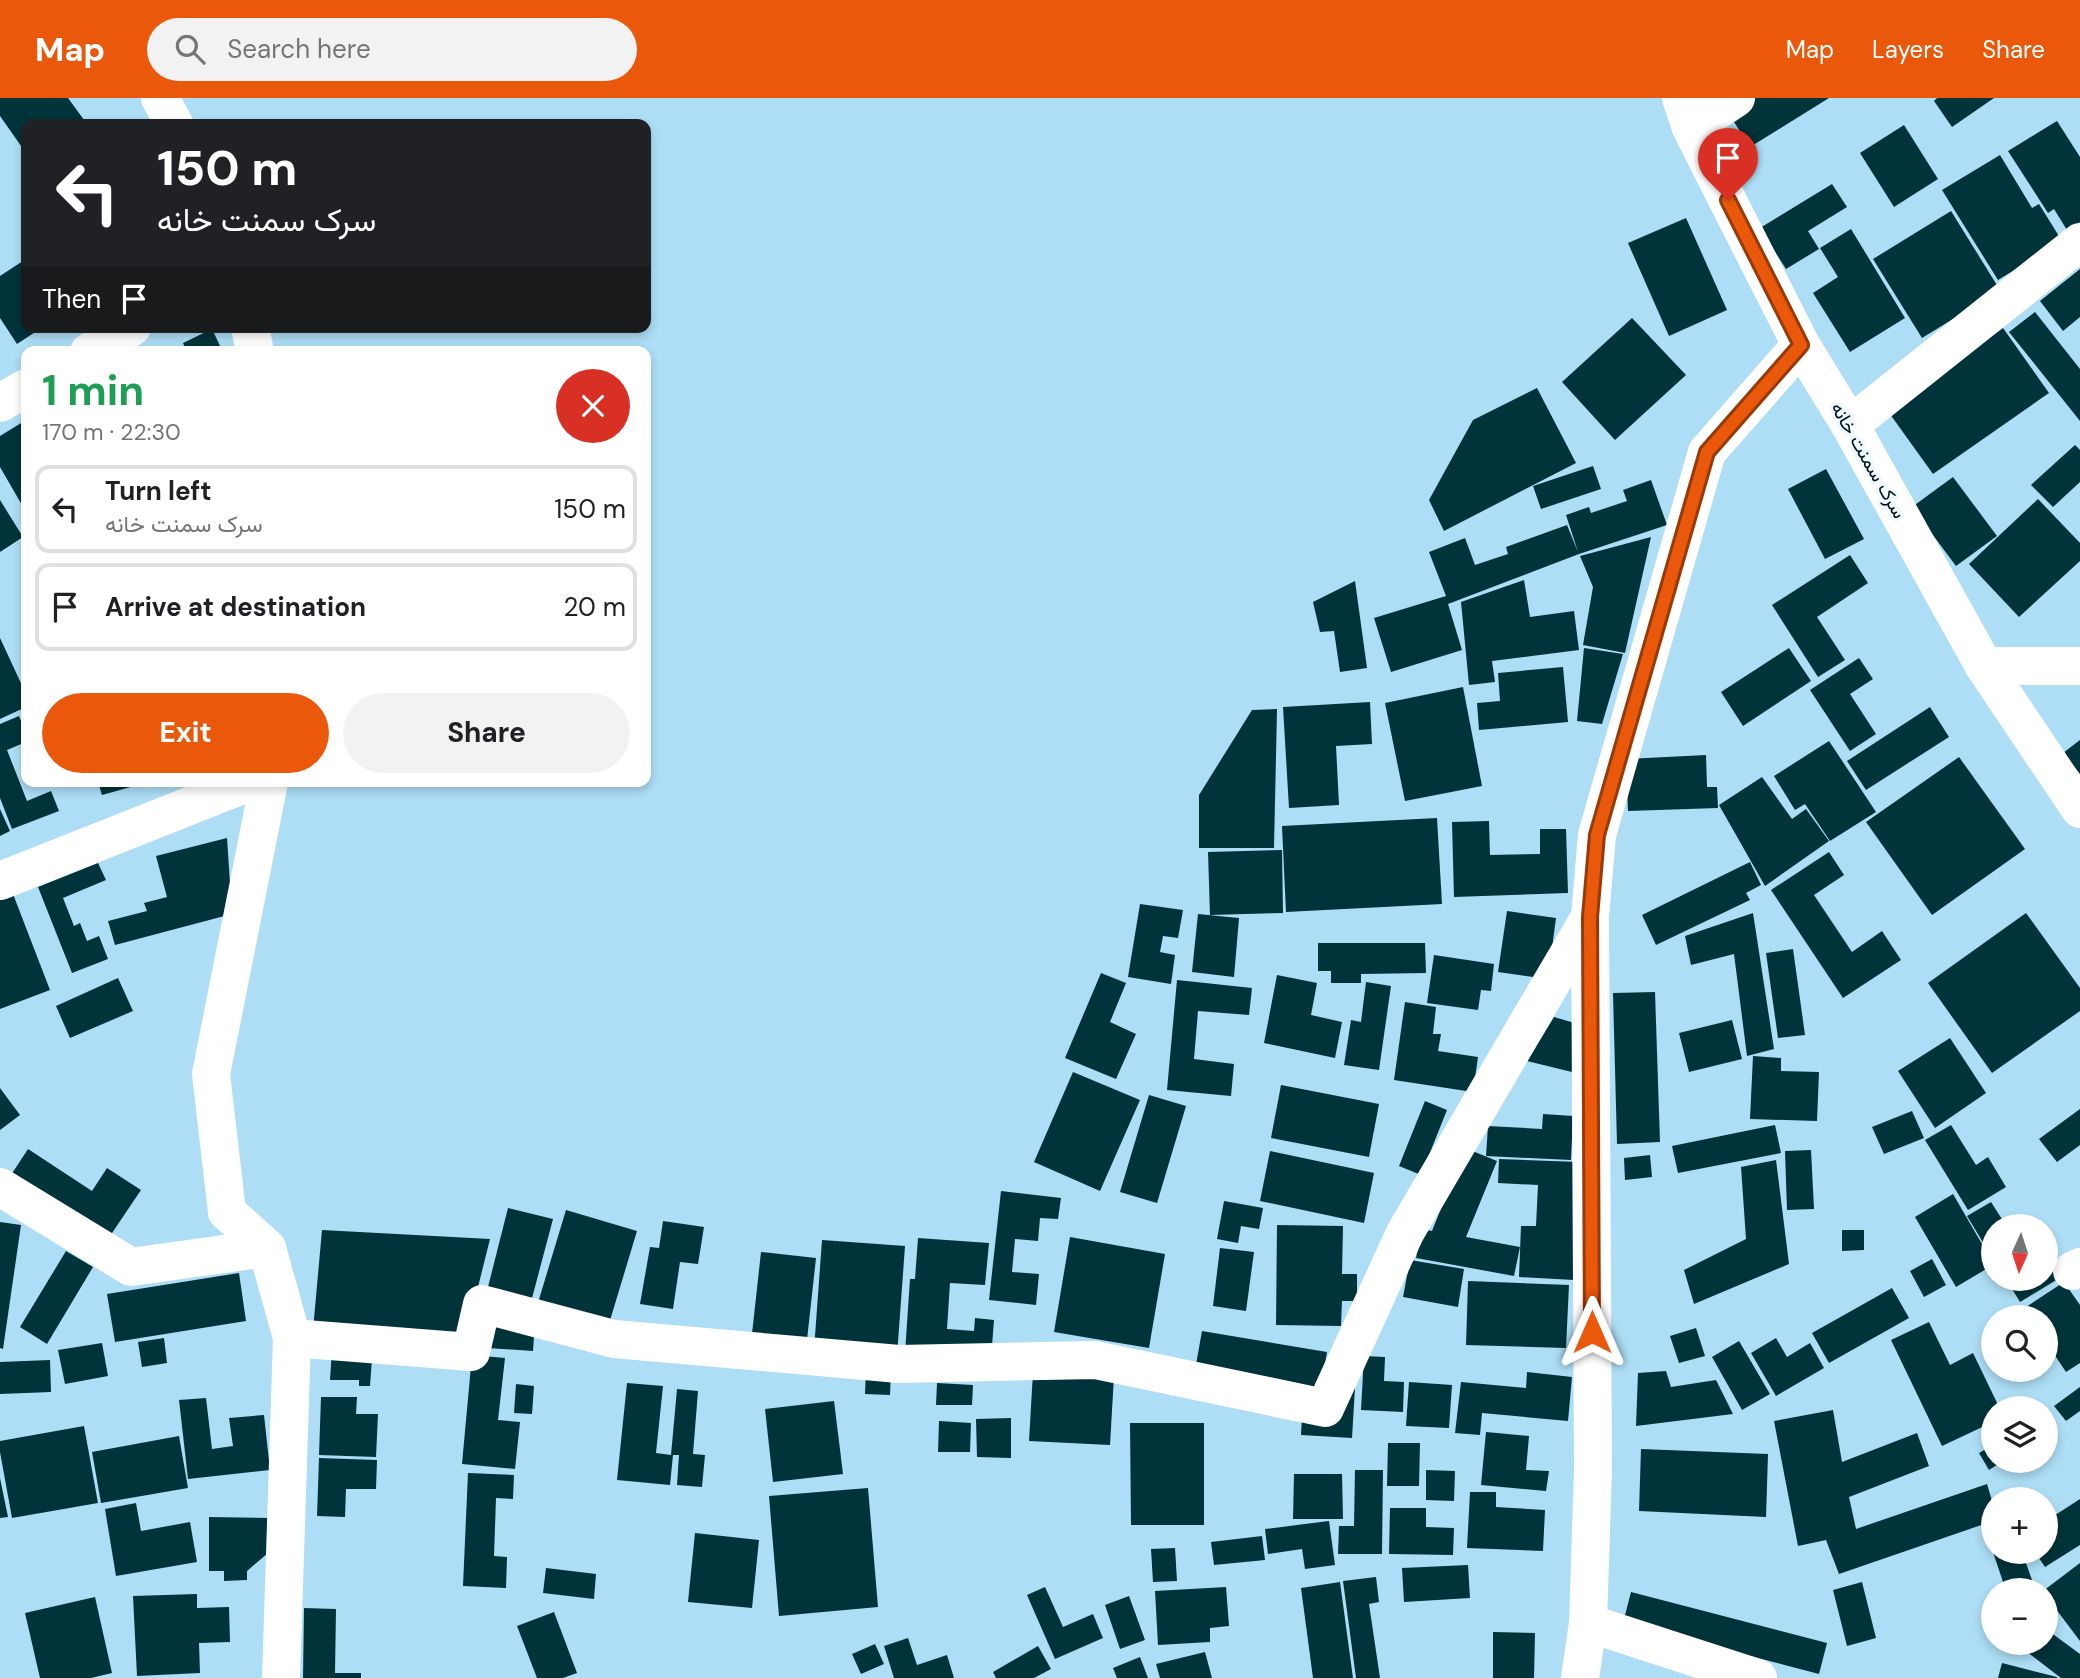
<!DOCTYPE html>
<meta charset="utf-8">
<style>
body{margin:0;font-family:"DM Sans",Vazirmatn,sans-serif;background:#f2f2f2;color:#202124;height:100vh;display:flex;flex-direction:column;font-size:26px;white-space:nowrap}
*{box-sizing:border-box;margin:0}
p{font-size:23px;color:#757577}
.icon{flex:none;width:38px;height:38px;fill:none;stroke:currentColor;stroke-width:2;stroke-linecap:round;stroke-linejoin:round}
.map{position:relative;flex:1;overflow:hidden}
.drawer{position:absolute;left:21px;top:248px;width:630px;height:441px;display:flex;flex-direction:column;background:#fff;border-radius:14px;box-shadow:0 4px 10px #0003}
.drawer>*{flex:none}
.banner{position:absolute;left:21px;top:21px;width:630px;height:214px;border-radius:14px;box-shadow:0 4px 10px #0003;background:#202124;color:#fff;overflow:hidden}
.needle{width:46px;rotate:183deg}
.buttons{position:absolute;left:1981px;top:1116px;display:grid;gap:14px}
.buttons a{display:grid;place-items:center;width:77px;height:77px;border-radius:50%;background:#fff;box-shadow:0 4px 10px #0003;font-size:35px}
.pin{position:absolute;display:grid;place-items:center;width:60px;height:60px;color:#fff;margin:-72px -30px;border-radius:50% 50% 50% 0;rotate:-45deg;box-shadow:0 0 7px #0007}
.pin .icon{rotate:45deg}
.me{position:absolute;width:77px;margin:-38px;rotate:0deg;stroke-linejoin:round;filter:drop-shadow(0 0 5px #0008)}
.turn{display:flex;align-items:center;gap:24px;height:147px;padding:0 21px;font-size:32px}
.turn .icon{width:91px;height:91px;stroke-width:2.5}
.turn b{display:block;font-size:49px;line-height:60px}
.then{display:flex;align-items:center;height:66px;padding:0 21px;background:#0003;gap:14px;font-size:26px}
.round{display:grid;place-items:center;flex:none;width:74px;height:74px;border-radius:37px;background:#f2f2f2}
.headline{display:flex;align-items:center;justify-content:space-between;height:119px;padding:0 21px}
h1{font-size:42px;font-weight:700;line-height:52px;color:#1e9e55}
.action{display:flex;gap:14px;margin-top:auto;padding:14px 21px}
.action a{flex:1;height:80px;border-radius:42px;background:#ea580c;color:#fff;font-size:28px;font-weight:700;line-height:80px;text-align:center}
.action a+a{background:#f2f2f2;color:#202124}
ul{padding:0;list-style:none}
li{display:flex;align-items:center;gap:21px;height:88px;margin:0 14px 10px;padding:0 7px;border:4px solid #e0e0e0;border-radius:14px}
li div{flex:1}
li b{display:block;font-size:26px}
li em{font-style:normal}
header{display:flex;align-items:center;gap:42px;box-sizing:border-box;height:98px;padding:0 35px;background:#ea580c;color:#fff}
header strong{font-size:33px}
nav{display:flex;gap:38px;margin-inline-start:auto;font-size:24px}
.search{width:490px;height:63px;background:#f2f2f2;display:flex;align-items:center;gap:18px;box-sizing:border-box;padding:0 24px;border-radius:38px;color:#757577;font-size:26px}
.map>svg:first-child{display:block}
.building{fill:#00333a}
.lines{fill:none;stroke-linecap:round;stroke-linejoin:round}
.minor{stroke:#fff;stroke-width:38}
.route-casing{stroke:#983908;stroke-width:18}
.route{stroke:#ea580c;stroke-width:12}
.labels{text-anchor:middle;stroke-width:7;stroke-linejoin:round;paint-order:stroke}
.street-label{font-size:19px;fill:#011018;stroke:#eff8fd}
</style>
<header>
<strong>Map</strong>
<div class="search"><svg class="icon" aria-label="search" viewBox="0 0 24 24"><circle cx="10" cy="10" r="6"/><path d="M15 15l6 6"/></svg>Search here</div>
<nav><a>Map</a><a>Layers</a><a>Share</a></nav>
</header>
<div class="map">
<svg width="2080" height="1580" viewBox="0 0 2080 1580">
<rect width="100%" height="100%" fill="#addef6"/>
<g class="building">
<polygon points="0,0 68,0 87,26 26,26 26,55 0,18"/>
<polygon points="1748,0 1829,0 1750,49 1727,13"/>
<polygon points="1937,0 1994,0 1952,29 1934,3"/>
<polygon points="2057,23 2080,59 2080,124 2067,132 2054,111 2048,115 2008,53"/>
<polygon points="1904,27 1938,81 1894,109 1860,55"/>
<polygon points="2000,57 2032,110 2039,106 2062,143 1998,182 1942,92"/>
<polygon points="1832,86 1847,109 1808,133 1819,151 1786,171 1760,130"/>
<polygon points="1951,113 2000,192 1922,240 1873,161"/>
<polygon points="1686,120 1727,212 1669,238 1628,145"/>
<polygon points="1851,131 1905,220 1850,254 1813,195 1838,179 1820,150"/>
<polygon points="26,161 26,229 43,229 17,246 0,220 0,178"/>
<polygon points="2080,171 2080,219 2063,233 2040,203"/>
<polygon points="2035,214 2080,271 2080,323 2009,234"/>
<polygon points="1632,220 1686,277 1615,342 1562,284"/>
<polygon points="2003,230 2049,295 1933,376 1887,312"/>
<polygon points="212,231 223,254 187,254 183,245"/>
<polygon points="1537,290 1576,365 1444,433 1429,402 1473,322"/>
<polygon points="26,322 26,344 24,345 26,349 26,414 0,369 0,338"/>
<polygon points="2075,347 2080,352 2080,384 2053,409 2031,387"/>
<polygon points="1593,368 1601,391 1541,411 1533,388"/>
<polygon points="1826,371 1864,441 1825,461 1788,391"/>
<polygon points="1953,379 1997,438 1956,468 1912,409"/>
<polygon points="1651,382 1667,427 1579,456 1448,506 1462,552 1391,574 1374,520 1446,498 1429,454 1465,440 1475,467 1508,456 1506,449 1567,427 1578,454 1566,417 1589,409 1591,415 1627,403 1623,392"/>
<polygon points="2038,401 2080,445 2080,463 2019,519 1969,466"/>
<polygon points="0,402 23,439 0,454"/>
<polygon points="1651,439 1625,555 1583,547 1593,489 1580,458"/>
<polygon points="1850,457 1868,485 1817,519 1845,562 1818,579 1772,507"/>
<polygon points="1524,482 1530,519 1574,513 1579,552 1492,563 1495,584 1469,587 1461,504"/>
<polygon points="1355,483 1367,570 1340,574 1334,533 1320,534 1313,504"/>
<polygon points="0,540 26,596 26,609 0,621"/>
<polygon points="1584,550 1623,556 1602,626 1577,623"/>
<polygon points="1789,550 1811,583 1743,628 1721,594"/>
<polygon points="1859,560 1873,581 1850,596 1876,636 1850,653 1810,592"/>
<polygon points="1563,569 1568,624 1479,632 1477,605 1500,603 1498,575"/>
<polygon points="1463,589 1482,688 1405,703 1385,605"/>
<polygon points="1370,604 1372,646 1336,648 1339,707 1289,710 1283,609"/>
<polygon points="1930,609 1949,639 1866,692 1847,663"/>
<polygon points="1277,611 1274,750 1199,750 1199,697 1252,612"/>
<polygon points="19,618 26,636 26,644 7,652 27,703 51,693 59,713 12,731 0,700 0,626"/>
<polygon points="2080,642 2080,676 2063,655"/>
<polygon points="1829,643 1876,714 1830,743 1805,706 1795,712 1774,678"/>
<polygon points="1706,657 1707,689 1717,689 1718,710 1628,713 1626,661"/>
<polygon points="1959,659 2025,751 1932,817 1866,724"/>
<polygon points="1762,679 1792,721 1806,711 1829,743 1765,788 1719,707"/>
<polygon points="98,684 145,684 145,685 102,697"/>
<polygon points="0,711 10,733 0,738"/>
<polygon points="1437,720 1442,806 1286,814 1282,728"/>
<polygon points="1489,723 1490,757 1540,756 1540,731 1566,731 1568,795 1454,799 1452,724"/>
<polygon points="227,740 232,816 115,847 108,823 147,813 144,805 167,799 156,758"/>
<polygon points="1282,752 1283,815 1210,817 1208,754"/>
<polygon points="1829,754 1844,777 1814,797 1852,854 1882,833 1901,862 1843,900 1771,792"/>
<polygon points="1750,764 1761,787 1746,795 1750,802 1656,847 1642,817"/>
<polygon points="98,765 106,782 63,800 74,828 80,825 87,843 99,838 108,861 72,875 38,789"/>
<polygon points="13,796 50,892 0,911 0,801"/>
<polygon points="1140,806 1183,812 1178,840 1163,838 1160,854 1175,857 1171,886 1128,879"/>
<polygon points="1507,813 1556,820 1548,881 1498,874"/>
<polygon points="1753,815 1774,951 1747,958 1734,856 1691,867 1685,838"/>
<polygon points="2026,815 2080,890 2080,913 1992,975 1928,885"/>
<polygon points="1198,816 1239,820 1234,879 1192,874"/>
<polygon points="1318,845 1425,845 1426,875 1361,876 1361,885 1331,885 1331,873 1318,873"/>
<polygon points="1793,851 1805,937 1778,940 1766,855"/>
<polygon points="1434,857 1494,866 1491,893 1481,892 1478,912 1427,905"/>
<polygon points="1101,875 1126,885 1110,924 1136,936 1116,981 1065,960"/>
<polygon points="1277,877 1317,885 1311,917 1342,924 1335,960 1264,945"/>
<polygon points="118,880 133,913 70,940 56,908"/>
<polygon points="1177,882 1252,890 1249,917 1198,913 1194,961 1234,966 1231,998 1167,992"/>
<polygon points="1366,884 1391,888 1379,972 1344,967 1351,922 1361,924"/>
<polygon points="1655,894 1660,1044 1617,1046 1613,895"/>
<polygon points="1405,904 1436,909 1433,936 1441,936 1438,953 1478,959 1473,994 1394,982"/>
<polygon points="1554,919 1578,926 1576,975 1527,963"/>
<polygon points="1732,922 1742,961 1689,974 1679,935"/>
<polygon points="1950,940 1986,995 1935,1030 1898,973"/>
<polygon points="1753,958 1781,960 1781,973 1819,974 1817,1023 1750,1021"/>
<polygon points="1073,974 1140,1002 1100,1093 1034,1064"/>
<polygon points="1281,987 1379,1006 1369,1059 1271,1040"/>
<polygon points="0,990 20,1017 0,1032"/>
<polygon points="1149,997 1186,1008 1157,1105 1120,1094"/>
<polygon points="1425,1003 1447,1012 1421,1077 1399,1068"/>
<polygon points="2080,1011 2080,1047 2057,1064 2039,1041"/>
<polygon points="1912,1013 1924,1040 1884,1056 1872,1029"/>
<polygon points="1543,1016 1573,1018 1571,1062 1486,1058 1488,1028 1542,1031"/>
<polygon points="1775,1027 1781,1055 1678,1075 1672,1048"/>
<polygon points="1951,1027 1976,1067 1988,1059 2006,1089 1968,1112 1925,1042"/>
<polygon points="1465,1050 1497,1063 1466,1139 1520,1149 1514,1178 1416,1160 1422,1131 1432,1133"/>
<polygon points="28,1051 92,1093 107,1070 141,1092 108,1141 11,1077"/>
<polygon points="1811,1052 1814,1111 1787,1112 1785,1053"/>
<polygon points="1270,1053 1374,1075 1364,1125 1260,1103"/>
<polygon points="1650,1057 1652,1079 1625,1082 1624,1060"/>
<polygon points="1499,1061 1579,1064 1574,1182 1519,1179 1521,1128 1536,1128 1538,1087 1498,1085"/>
<polygon points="1776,1062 1789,1166 1694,1206 1684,1172 1746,1141 1741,1069"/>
<polygon points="1001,1093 1061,1100 1058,1121 1040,1120 1038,1143 1015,1141 1012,1174 1039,1176 1036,1207 989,1202"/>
<polygon points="1953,1096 1993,1165 1993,1167 1956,1189 1915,1119"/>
<polygon points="1224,1103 1263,1110 1259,1131 1241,1128 1238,1145 1217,1141"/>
<polygon points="1991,1104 2007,1129 1993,1129 1993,1161 1967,1118"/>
<polygon points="508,1110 553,1121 531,1204 487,1193"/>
<polygon points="566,1112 637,1133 608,1229 537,1208"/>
<polygon points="663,1123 704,1129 698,1166 680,1164 673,1211 640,1206 650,1149 659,1150"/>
<polygon points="0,1124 21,1127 3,1251 0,1250"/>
<polygon points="1277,1127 1343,1128 1342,1176 1357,1176 1357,1203 1342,1203 1341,1228 1276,1227"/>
<polygon points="322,1132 490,1141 464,1245 313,1232"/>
<polygon points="1842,1132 1864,1132 1864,1152 1842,1153"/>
<polygon points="1070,1139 1165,1156 1149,1250 1054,1234"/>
<polygon points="918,1140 989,1145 985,1187 950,1185 947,1231 974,1233 975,1220 994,1222 991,1261 905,1255 910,1181 915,1181"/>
<polygon points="822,1142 905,1148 897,1258 814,1252"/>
<polygon points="1220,1150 1254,1154 1246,1213 1213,1208"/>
<polygon points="66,1153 93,1169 47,1246 20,1229"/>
<polygon points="761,1154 816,1160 806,1251 751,1245"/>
<polygon points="1932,1161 1946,1187 1924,1199 1910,1173"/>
<polygon points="2046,1161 2058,1181 2020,1204 2006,1181 2046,1181"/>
<polygon points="1410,1162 1464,1171 1458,1209 1403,1199"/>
<polygon points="239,1175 246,1223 115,1244 107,1196"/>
<polygon points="1468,1183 1569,1187 1566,1250 1466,1247"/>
<polygon points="2064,1184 2080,1207 2080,1265 2066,1274 2046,1244 2046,1220 2029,1220 2023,1211"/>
<polygon points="1892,1190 1909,1220 1829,1265 1812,1235"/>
<polygon points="489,1222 535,1224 533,1253 487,1250"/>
<polygon points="1929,1224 1950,1267 1973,1255 2000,1311 1993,1311 1993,1324 1942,1348 1891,1242"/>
<polygon points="1696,1230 1705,1258 1679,1265 1670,1238"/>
<polygon points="1202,1233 1327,1254 1320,1295 1195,1272"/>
<polygon points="164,1240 167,1265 142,1269 138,1244"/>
<polygon points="1776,1240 1787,1259 1810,1245 1824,1270 1776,1298 1751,1255"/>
<polygon points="1739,1243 1770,1296 1742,1312 1712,1259"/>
<polygon points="102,1245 108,1278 65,1286 58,1252"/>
<polygon points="332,1250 372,1261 370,1288 359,1288 359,1282 330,1282"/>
<polygon points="472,1257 505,1260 498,1322 520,1324 515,1371 462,1366"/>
<polygon points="1364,1258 1385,1259 1384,1283 1404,1284 1403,1314 1361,1312"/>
<polygon points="50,1262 51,1294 0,1296 0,1264"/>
<polygon points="866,1270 891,1272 890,1297 865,1296"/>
<polygon points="1666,1273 1671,1289 1716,1282 1733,1316 1636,1328 1638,1275"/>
<polygon points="1033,1274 1114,1278 1110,1347 1029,1343"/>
<polygon points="1527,1274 1572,1279 1568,1323 1482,1315 1480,1337 1455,1335 1461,1284 1526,1290"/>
<polygon points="1409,1284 1452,1287 1449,1330 1406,1328"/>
<polygon points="627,1285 663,1288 656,1355 671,1357 677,1291 698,1293 693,1356 705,1357 702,1389 677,1387 679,1357 673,1357 670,1387 617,1382"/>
<polygon points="937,1285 973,1287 972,1307 936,1307"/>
<polygon points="516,1286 534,1288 532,1316 514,1315"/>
<polygon points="2080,1289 2080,1313 2066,1323 2054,1308"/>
<polygon points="1355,1290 1352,1340 1301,1337 1302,1317"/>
<polygon points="321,1299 357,1299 356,1316 378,1316 376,1359 319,1357"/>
<polygon points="206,1300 212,1351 233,1348 229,1320 264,1317 270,1372 188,1381 179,1302"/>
<polygon points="834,1303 843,1376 773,1384 765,1311"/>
<polygon points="1833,1312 1842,1364 1917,1335 1929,1368 1849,1399 1856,1431 1987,1386 1993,1406 1993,1423 1839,1476 1826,1442 1798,1448 1774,1323"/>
<polygon points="1011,1320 1011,1360 977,1359 976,1321"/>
<polygon points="939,1323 971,1325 970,1354 938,1354"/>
<polygon points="1130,1325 1204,1325 1204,1427 1131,1427"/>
<polygon points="84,1328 98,1405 12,1420 0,1354 0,1343"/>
<polygon points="1486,1334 1529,1338 1526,1372 1549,1373 1546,1393 1481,1387"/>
<polygon points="179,1338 188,1390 101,1405 92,1354"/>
<polygon points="1388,1345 1420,1345 1419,1388 1387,1388"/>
<polygon points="1993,1347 1993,1363 2003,1363 1989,1372 1979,1355"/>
<polygon points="1641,1351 1768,1356 1766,1419 1639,1413"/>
<polygon points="319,1360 377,1362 376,1391 346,1391 345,1419 317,1418"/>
<polygon points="1355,1372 1383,1372 1382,1456 1338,1456 1339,1428 1354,1428"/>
<polygon points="1426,1372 1455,1373 1454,1403 1426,1402"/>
<polygon points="468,1375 514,1377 513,1401 496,1400 494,1458 507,1459 506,1490 463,1488"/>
<polygon points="1294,1376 1342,1376 1343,1421 1293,1421"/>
<polygon points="0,1380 8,1419 0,1420"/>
<polygon points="868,1390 878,1509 779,1518 769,1398"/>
<polygon points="1470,1394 1496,1394 1496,1409 1545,1412 1543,1453 1467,1450"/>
<polygon points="2080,1401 2080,1447 2045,1469 2035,1454 2046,1454 2046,1423"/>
<polygon points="136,1405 141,1433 190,1424 197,1464 116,1478 105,1411"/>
<polygon points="1390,1410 1426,1410 1426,1429 1454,1430 1453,1457 1389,1456"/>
<polygon points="209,1419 268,1420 268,1455 247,1473 247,1482 224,1483 224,1473 209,1473"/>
<polygon points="1329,1423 1335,1467 1305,1471 1302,1451 1268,1456 1265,1431"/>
<polygon points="695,1435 759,1442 752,1510 688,1504"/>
<polygon points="1262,1438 1265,1462 1214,1467 1211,1444"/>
<polygon points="1175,1450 1177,1483 1153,1484 1151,1451"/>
<polygon points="1993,1454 2022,1454 2036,1493 2006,1493"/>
<polygon points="2080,1465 2080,1543 2046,1498 2046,1493 2043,1493"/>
<polygon points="1468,1467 1470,1500 1404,1504 1402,1470"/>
<polygon points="546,1470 596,1476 594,1501 543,1495"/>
<polygon points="1376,1479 1379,1504 1369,1506 1380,1580 1356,1580 1343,1483"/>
<polygon points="1340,1484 1353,1580 1313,1580 1301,1490"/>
<polygon points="1862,1484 1876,1540 1847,1548 1833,1492"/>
<polygon points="1045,1489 1063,1529 1093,1516 1103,1540 1055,1561 1027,1497"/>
<polygon points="1226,1489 1229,1528 1210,1530 1210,1544 1158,1547 1155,1493"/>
<polygon points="1631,1494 1827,1545 1819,1576 1623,1525"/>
<polygon points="197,1496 197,1510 229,1509 230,1544 199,1545 200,1575 137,1578 133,1498"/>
<polygon points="1129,1498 1145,1542 1120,1551 1105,1507"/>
<polygon points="95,1499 112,1575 91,1580 40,1580 25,1515"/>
<polygon points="304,1510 336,1511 335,1575 361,1575 361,1580 303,1580"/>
<polygon points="554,1514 577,1575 563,1580 537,1580 517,1528"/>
<polygon points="2046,1531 2080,1556 2080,1580 2061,1580 2027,1554 2034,1545 2046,1545"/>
<polygon points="1493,1534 1535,1535 1534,1580 1493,1580"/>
<polygon points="908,1540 917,1567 947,1557 954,1580 894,1580 884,1548"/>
<polygon points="875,1546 884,1566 861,1576 852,1556"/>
<polygon points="1038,1548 1051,1571 1034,1580 996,1580 993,1574"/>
<polygon points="1205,1554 1212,1580 1160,1580 1156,1566"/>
<polygon points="1140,1559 1148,1580 1117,1580 1113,1570"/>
<polygon points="2002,1565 2057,1579 2057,1580 1998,1580"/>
</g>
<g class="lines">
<g class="minor">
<polyline points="160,0 174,26"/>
<polyline points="1681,0 1691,30 1801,247 1850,327 1984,568 2080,711"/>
<polyline points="1691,30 1736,0"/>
<polyline points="250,229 255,254"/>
<polyline points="89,254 132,229"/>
<polyline points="0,305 26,290"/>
<polyline points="1850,327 2080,144"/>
<polyline points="1984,568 2080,568"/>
<polyline points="269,684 211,976 227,1114 267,1150 292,1240 281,1580"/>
<polyline points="0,783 250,684"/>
<polyline points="0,1089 131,1169 267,1150"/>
<polyline points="2072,1173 2080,1169"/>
<polyline points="292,1240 471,1254 482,1206 614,1241 899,1266 1095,1262 1325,1310 1405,1135 1590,819"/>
<polyline points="1588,1525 1758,1580"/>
<polyline points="1580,1580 1588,1525 1593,1372 1590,819 1597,737 1707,354 1801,247"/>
</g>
</g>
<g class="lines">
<defs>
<polyline id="route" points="1592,1234 1590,819 1597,737 1707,354 1801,247 1728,102"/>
</defs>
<use href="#route" class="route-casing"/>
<use href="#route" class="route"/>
</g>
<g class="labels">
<g class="street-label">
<text transform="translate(1869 362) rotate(60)" y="7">سرک سمنت خانه</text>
</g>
</g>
</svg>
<div class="buttons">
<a><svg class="needle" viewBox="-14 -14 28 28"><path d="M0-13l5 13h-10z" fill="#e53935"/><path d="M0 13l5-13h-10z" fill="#757577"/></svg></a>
<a><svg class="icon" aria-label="search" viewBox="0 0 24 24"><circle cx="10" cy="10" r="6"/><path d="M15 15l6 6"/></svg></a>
<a><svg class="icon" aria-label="layers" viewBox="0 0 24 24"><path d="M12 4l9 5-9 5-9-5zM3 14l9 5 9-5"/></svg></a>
<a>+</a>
<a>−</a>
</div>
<div class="pin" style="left:1728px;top:102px;background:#d93025"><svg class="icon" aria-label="arrive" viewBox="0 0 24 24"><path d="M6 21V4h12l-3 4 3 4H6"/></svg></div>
<svg class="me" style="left:1592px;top:1234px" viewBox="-20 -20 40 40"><path d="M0-17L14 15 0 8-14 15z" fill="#ea580c" stroke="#fff" stroke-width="4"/></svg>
<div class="banner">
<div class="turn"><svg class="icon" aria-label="left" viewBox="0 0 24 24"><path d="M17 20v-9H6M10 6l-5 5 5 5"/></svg><div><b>150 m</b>سرک سمنت خانه</div></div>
<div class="then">Then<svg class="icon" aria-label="arrive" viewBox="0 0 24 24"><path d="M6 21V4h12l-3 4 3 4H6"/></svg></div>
</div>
<section class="drawer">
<div class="headline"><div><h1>1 min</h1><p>170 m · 22:30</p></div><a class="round" style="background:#d93025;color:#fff"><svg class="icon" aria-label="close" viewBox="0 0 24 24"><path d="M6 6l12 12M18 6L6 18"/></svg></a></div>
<ul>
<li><svg class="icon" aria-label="left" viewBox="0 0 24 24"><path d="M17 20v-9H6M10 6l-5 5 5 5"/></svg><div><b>Turn left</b><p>سرک سمنت خانه</p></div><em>150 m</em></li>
<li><svg class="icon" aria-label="arrive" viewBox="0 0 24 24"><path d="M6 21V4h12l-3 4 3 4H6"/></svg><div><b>Arrive at destination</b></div><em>20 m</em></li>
</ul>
<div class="action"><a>Exit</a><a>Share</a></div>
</section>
</div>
